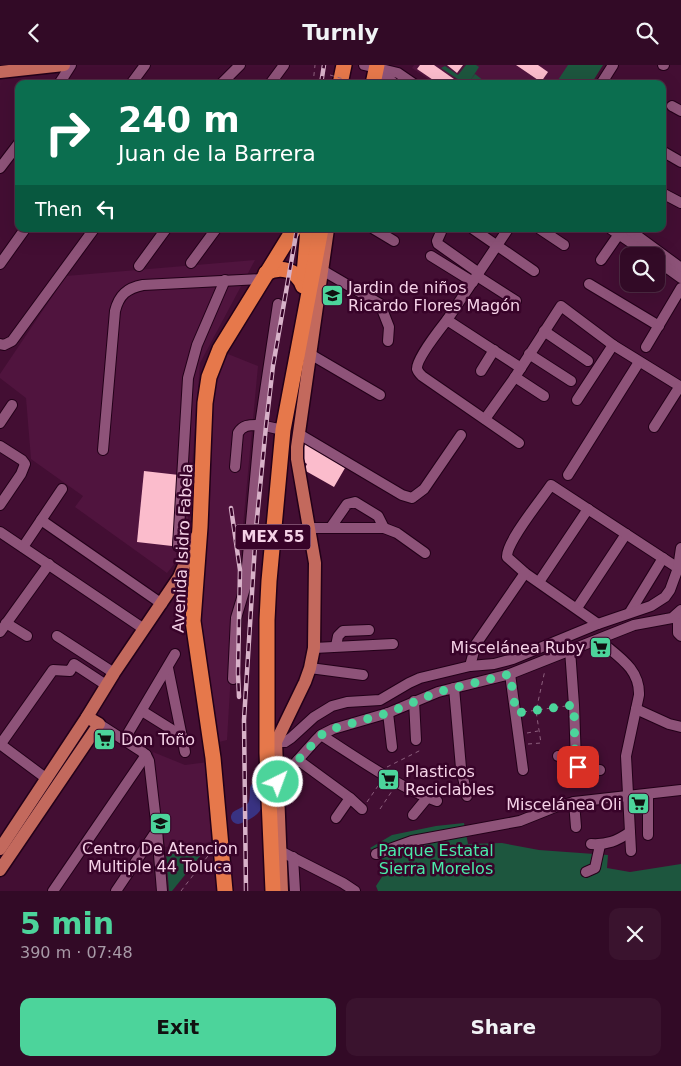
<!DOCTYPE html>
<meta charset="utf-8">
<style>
body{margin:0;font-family:"DejaVu Sans",sans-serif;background:#3a132e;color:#f1f3f6;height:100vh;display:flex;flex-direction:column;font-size:19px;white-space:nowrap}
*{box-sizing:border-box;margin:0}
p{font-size:16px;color:#a89aa7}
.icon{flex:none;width:28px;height:28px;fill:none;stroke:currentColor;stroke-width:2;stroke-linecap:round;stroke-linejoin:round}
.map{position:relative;height:826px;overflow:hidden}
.drawer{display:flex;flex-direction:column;background:#320a26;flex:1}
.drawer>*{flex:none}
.top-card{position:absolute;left:15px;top:15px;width:651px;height:152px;border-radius:10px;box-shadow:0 5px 20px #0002,0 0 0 1px #4d2b43;background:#0b6e4f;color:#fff;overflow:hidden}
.controls{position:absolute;left:620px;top:182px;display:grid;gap:10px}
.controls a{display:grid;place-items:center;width:45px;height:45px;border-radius:10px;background:#320a26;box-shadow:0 5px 20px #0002,0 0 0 1px #4d2b43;font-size:25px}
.pin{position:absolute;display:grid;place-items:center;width:42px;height:42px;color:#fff;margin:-21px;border-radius:10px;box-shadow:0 2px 8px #0006}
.me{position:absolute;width:55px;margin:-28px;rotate:42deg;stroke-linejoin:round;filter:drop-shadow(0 0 4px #0008)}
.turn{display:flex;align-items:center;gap:18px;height:105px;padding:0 20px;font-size:22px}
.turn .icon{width:65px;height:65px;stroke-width:2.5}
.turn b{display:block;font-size:35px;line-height:42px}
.then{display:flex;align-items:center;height:48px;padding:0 20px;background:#0003;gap:10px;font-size:19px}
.round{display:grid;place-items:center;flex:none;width:52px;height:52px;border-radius:10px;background:#3a132e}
.head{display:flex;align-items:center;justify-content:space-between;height:85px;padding:0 20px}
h1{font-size:30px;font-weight:700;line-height:38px;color:#4cd49b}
.action{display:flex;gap:10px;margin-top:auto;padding:10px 20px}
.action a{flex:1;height:58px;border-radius:10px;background:#4cd49b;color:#111;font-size:20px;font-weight:700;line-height:58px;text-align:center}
.action a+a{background:#3a132e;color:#f1f3f6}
header{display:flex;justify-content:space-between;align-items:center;height:65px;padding:0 20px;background:#320a26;font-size:22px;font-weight:700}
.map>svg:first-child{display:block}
.built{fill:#50143e}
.green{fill:#1d563e}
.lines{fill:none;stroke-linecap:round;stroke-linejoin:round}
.river{stroke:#393282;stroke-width:14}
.building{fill:#fbbccc}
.minor-casing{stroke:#230019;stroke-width:12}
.major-casing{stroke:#230019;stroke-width:15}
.highway-casing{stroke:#230019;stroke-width:18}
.path{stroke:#8d607e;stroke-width:1;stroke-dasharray:4 4;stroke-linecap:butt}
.minor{stroke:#8e5379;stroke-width:10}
.major{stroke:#c3695d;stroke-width:12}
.highway{stroke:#e6784b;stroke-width:15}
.rail-casing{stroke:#d8b2c9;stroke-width:4.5}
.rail{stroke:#380329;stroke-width:2.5;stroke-dasharray:8;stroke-linecap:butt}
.path-bridge{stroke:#8d607e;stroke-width:1;stroke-dasharray:4 4;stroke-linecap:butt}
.route{stroke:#4cd49b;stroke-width:9;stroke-dasharray:0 16.2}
.labels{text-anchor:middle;stroke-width:5;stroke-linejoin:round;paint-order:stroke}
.shield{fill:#380329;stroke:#bc94ae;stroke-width:1}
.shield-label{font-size:15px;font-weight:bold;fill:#f5d2e7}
.poi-label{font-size:16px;fill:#f5d2e7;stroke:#380329;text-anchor:start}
.street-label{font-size:16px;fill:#f5d2e7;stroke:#380329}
.park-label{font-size:16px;fill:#4be9a9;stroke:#380329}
</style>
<header><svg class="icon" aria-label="back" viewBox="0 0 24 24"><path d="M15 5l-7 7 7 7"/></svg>Turnly<svg class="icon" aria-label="search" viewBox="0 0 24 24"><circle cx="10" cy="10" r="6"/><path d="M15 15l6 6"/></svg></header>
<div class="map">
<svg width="681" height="826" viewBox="0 0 681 826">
<rect width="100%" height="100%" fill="#430e33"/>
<g class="built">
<polygon points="414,0 603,0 591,19 436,19 412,3"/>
<polygon points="255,195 200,298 187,467 179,493 167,508 75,442 83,431 31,394 26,333 0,313 0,309 66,211"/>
<polygon points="223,287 258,301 234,556 227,675 219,677 201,552 209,320"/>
<polygon points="153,687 185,700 208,697 213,777 165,782"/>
</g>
<g class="green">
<polygon points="466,0 476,0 479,2 470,16 475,9 488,19 465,19 441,3 445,1 458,10"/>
<polygon points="568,0 603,0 591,19 564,19 558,15"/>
<polygon points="464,758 468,779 502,778 539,785 608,790 607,803 630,807 681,799 681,826 378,826 376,821 389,801 370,783 392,770 436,761"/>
<polygon points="205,785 172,826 169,826 166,788"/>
</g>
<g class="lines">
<path class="river" d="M238,752c17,-8 19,-9 19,-28l6,-4"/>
</g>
<g class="building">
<polygon points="420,0 434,0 461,19 439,19 417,4"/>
<polygon points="447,0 463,0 457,8"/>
<polygon points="516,0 538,0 548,7 541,17"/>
<polygon points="302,373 345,403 334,422 304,405 307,399 301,395"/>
<polygon points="144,406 179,410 172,481 137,477"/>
</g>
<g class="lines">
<defs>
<g id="minor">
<polyline points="364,0 398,8 414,19"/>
<polyline points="663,0 664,0"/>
<polyline points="378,5 395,19"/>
<polyline points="59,19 71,0"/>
<polyline points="131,19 145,0"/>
<polyline points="221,19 240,0"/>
<polyline points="270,19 284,0"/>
<polyline points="601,19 613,0"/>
<polyline points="672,41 681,46"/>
<polyline points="662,86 681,97"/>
<polyline points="0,103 19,78"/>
<polyline points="662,128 681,138"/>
<polyline points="374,164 394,176"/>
<polyline points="473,164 534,206"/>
<polyline points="540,164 564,180"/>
<polyline points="611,164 651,191"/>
<polyline points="628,164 681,203"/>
<polyline points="441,167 437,176 438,179 479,208"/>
<polyline points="431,191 473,217"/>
<polyline points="601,195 619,169"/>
<polyline points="656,195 681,213"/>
<polyline points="191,198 216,164"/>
<polyline points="0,199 25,164"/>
<polyline points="139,201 166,164"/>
<polyline points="322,205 380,239 389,262 388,276"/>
<polyline points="477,211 516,236"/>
<polyline points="589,219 659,261"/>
<polyline points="278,239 260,360 283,365"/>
<polyline points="447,255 508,164"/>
<polyline points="544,266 588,296"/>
<polyline points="0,279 4,280 12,276 94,164"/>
<polyline points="646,282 681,223"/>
<polyline points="310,289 380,330"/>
<polyline points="529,289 571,316"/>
<polyline points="481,306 494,285"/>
<polyline points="515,312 544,331"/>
<polyline points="577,335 613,280"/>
<polyline points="485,354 515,312 561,241 613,280 681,322"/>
<polyline points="0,358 12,340"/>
<polyline points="654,362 680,321"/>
<polyline points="299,369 402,430 412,433 424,424 461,370"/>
<path d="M519,378l-97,-67c-2,-2 -4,-4 -5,-7 -1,-10 23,-40 30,-49l74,48"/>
<polyline points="0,381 22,395 25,399 21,409 0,440"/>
<path d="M103,385l12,-139c4,-16 12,-23 28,-26l120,-6"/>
<polyline points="568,410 639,297"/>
<polyline points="41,455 162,539"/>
<polyline points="331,462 347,439 355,437 378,451 384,463"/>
<polyline points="310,463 384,463 397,468 425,488"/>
<polyline points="0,467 144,564"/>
<polyline points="178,481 188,313 197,280 225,215"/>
<polyline points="23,482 62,424"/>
<polyline points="539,517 588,444"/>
<polyline points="577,543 626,469"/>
<polyline points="630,547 663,493"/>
<polyline points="678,549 678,568 681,571"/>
<polyline points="6,558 27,571"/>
<path d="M598,559l-73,-51 -18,-16c-1,-15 34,-57 44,-72l127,83"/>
<polyline points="0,567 49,499"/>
<polyline points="57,571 114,608"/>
<path d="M599,575c18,16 41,28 40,55l-13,61 5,95"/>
<polyline points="336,581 338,571 343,566 369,565"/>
<polyline points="314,583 393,579"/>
<polyline points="570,585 574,640 576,698 580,704 600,705"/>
<polyline points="470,601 476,579 525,508"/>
<polyline points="168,603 185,687"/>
<polyline points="310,603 363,610"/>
<polyline points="510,609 523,705"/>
<path d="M233,614l3,-61 9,-30 15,-163c-9,0 -17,-1 -22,8l-3,34"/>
<polyline points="454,623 461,703 467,731"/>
<polyline points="414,636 416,675"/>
<polyline points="636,644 669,659 681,662"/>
<polyline points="142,646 182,671"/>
<polyline points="388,648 392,682"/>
<polyline points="99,659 141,686 146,690 149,696 157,765 162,826"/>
<path d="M321,670c35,22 78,53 116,66"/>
<polyline points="124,675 175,589"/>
<polyline points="276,677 285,677 291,673 314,652 332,641 347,637 380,635 409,618 420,613 470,601 494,599 513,594 598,559 651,541 665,532 670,525 678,503 681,483"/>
<polyline points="0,679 47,714"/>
<polyline points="0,680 53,605 70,606 74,599 106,620"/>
<polyline points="558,691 575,691"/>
<polyline points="298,695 350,733 362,744"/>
<polyline points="278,717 315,676 321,670 333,664 388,648 438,627 510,609 634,560 672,553 681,545"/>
<polyline points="574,737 576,762"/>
<polyline points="413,750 427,733"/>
<polyline points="336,753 350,733"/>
<polyline points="648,770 648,730"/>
<path d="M591,779c16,1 26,-3 39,-12"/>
<polyline points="282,787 343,818 355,826"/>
<polyline points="376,789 412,776 520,756 555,742 574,737 681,725"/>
<polyline points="293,792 295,826"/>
<polyline points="586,807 595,803 600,780"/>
<polyline points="53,826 146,690"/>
<polyline points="116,826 157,765"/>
</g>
<g id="major">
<polyline points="0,7 64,0"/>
<polyline points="0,784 87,652 114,608 179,512 196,472"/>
<polyline points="0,805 99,659 87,652"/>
<polyline points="282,826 276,677 305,617 310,603 314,583 315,498 297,394 297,382 328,164"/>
</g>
<g id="highway">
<polyline points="340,19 344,0"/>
<polyline points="373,19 377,0"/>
<path d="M266,208c15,-8 31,-3 37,13"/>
<polyline points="304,209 308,164"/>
<polyline points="225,826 213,693 193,556 200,462 205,338 209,312 220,284 294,164"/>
<polyline points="273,826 267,688 267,555 269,516 283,365 321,164"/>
</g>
</defs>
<use href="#minor" class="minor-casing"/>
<use href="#major" class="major-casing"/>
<use href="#highway" class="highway-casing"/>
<g class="path">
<polyline points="313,19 315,0"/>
<polyline points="523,647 566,641"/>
<polyline points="527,668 538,666"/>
<polyline points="528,679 541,678 536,646 545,605"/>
<polyline points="387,702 421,685"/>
<polyline points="367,737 380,718"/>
<polyline points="380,744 392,726"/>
<polyline points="181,826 211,787"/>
</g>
<use href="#minor" class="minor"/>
<use href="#major" class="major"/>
<use href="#highway" class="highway"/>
<defs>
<g id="rail">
<polyline points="321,19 324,0"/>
<polyline points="231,443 240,505 238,608 239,632"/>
<polyline points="246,826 244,655 256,464 266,361 273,301 297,164"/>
</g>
</defs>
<use href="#rail" class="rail-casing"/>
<use href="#rail" class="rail"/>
<polyline class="path-bridge" points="330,10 360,19"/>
</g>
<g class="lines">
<polyline class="route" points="278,717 321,670 332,664 388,648 438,627 510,609 516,648 574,640 575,691 578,702"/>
</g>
<defs>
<symbol id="school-square" viewBox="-11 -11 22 22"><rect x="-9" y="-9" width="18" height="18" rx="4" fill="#4cd49b" stroke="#380329"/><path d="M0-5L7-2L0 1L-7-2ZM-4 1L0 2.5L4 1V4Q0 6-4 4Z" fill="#111"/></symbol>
<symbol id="supermarket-square" viewBox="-11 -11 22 22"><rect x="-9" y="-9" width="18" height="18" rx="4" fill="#4cd49b" stroke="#380329"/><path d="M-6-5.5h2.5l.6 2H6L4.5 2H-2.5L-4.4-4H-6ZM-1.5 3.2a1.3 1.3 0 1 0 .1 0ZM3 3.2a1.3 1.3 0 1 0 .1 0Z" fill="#111"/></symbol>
</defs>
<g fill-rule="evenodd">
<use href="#school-square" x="320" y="218" width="25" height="25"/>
<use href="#supermarket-square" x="588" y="570" width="25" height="25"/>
<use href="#supermarket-square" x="92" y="662" width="25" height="25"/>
<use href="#supermarket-square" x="376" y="702" width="25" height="25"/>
<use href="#supermarket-square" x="626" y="726" width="25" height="25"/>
<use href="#school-square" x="148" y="746" width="25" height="25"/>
</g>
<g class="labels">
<rect class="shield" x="235.5" y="459.5" width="75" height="25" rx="4"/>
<g class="shield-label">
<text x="273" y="477">MEX 55</text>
</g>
<g class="poi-label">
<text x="348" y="228">Jardin de niños<tspan x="348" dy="18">Ricardo Flores Magón</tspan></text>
<text x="585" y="588" text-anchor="end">Miscelánea Ruby</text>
<text x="121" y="680">Don Toño</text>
<text x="405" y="712">Plasticos<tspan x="405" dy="18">Reciclables</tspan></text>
<text x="622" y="745" text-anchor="end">Miscelánea Oli</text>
<text x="160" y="789" text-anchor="middle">Centro De Atencion<tspan x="160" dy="18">Multiple 44 Toluca</tspan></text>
</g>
<g class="street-label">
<text transform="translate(182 483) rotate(-87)" y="6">Avenida Isidro Fabela</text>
</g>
<g class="park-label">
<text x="436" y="791">Parque Estatal<tspan x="436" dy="18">Sierra Morelos</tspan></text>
</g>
</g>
</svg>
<div class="controls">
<a><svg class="icon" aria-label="search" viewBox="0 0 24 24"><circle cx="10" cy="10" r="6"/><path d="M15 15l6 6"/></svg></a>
</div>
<div class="pin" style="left:578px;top:702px;background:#d93025"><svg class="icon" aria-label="arrive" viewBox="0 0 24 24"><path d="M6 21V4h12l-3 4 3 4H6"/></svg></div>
<svg class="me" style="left:278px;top:717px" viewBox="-20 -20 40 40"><circle r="17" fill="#4cd49b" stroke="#fff" stroke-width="3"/><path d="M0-11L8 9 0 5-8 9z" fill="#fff"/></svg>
<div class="top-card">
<div class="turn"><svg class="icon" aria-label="right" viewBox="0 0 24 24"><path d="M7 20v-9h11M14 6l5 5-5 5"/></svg><div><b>240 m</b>Juan de la Barrera</div></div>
<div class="then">Then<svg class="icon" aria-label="left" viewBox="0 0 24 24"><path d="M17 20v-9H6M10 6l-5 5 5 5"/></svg></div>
</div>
</div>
<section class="drawer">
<div class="head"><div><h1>5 min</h1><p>390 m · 07:48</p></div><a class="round"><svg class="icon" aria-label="close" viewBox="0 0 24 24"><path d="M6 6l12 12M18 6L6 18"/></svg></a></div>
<div class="action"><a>Exit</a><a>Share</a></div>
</section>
